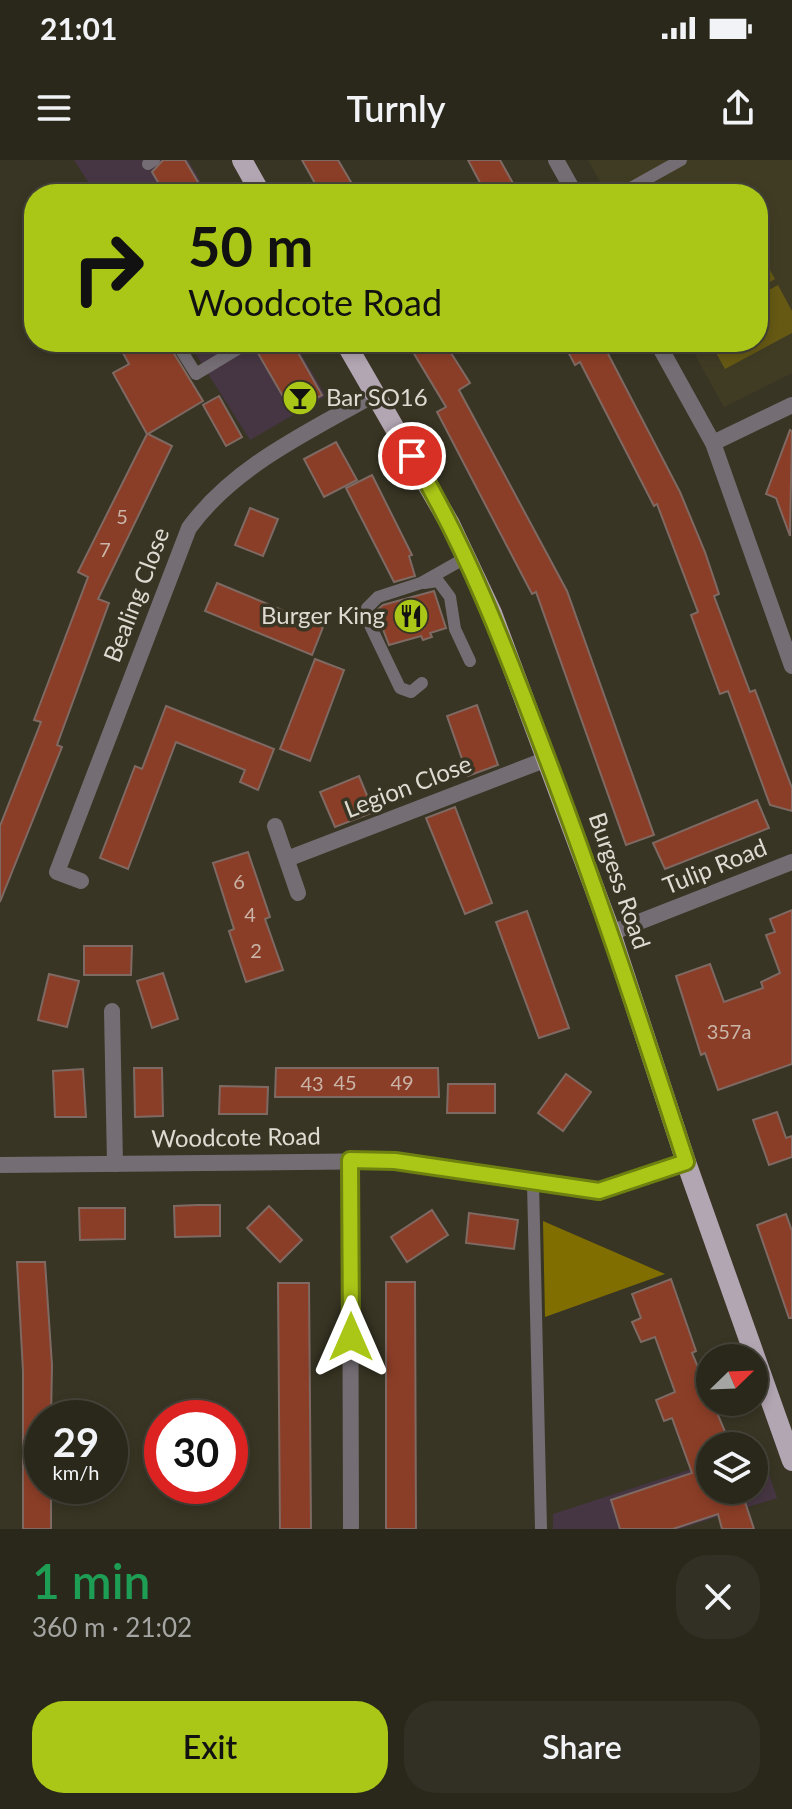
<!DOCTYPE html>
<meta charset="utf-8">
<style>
body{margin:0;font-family:Lato,sans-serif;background:#323024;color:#f1f3f6;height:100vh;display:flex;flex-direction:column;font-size:30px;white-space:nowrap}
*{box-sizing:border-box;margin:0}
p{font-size:26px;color:#a5a6a3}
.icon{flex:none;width:44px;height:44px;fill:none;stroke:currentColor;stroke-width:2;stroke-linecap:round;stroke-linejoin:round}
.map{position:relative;height:1369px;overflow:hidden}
.details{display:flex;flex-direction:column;background:#2a281b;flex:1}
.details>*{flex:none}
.banner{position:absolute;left:24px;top:24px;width:744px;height:168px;border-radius:32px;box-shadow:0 4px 12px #0003,0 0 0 2px #46443a;background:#aac718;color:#111;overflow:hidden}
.needle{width:52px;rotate:67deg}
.fabs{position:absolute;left:696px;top:1184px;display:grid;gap:16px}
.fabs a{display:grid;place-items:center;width:72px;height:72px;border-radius:50%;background:#2a281b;box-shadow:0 4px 12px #0003,0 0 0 2px #46443a;font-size:40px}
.speed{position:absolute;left:24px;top:1240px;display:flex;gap:16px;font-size:40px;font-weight:700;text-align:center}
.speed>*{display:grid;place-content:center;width:104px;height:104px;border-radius:50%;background:#2a281b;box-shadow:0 4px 12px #0003,0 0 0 2px #46443a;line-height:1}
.speed small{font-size:20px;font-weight:400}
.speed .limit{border:12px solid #d22;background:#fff;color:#111}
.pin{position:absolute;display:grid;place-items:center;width:68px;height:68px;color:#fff;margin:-34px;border:4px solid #fff;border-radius:50%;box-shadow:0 2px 8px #0007}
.me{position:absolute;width:88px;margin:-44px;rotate:0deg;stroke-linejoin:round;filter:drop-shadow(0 0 6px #0008)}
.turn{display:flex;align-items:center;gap:28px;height:168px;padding:0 32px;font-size:36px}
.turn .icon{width:104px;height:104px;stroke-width:2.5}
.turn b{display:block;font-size:56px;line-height:68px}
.round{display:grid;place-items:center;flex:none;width:84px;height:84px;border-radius:32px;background:#323024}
.headline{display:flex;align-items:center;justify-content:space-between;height:136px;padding:0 32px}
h1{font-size:48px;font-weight:600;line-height:60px;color:#1e9e55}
.primary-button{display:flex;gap:16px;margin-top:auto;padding:16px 32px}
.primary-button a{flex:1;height:92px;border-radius:32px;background:#aac718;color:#111;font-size:32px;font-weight:600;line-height:92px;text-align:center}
.primary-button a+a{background:#323024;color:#f1f3f6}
.status{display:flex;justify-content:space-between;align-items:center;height:56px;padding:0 40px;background:#2a281b;direction:ltr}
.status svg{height:22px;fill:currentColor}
header{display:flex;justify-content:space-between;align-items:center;height:104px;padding:0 32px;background:#2a281b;font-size:36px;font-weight:600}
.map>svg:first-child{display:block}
.commercial{fill:#463643}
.built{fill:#403c24}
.green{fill:#665914}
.forest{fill:#806e00}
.building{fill:#8b3e27;stroke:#7e6963;stroke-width:2}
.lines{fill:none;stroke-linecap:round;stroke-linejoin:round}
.service{stroke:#746e74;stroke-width:12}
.minor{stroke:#746e74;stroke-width:16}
.primary{stroke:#b3a6b3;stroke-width:20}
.route-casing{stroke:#6e8110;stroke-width:20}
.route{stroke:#aac718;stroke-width:14}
.labels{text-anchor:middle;stroke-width:7;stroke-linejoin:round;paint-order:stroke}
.number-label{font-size:20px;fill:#c9b4a7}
.poi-label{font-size:24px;fill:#dedcd2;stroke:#383524;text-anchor:start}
.street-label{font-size:24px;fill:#dedcd2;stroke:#383524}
</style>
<div class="status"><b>21:01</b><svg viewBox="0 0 49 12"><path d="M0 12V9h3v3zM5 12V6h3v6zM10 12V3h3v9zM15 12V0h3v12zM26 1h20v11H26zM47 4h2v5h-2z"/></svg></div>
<header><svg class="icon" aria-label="menu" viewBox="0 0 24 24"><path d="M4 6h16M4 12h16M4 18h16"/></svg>Turnly<svg class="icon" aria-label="share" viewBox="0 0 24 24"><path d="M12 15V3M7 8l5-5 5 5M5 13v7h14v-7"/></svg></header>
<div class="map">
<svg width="792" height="1369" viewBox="0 0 792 1369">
<rect width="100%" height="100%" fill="#383524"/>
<g class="commercial">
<polygon points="74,0 188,0 208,34 96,34"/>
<polygon points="188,182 294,182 326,236 250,280"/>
<polygon points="760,1287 777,1338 679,1369 553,1369 553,1354 710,1303 710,1330 754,1330 754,1289"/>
</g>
<polygon class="built" points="588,0 792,0 792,213 724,247 688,182 758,182 758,34 607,34"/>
<g class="green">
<polygon points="758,88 775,119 758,129"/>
<polygon points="778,125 792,151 792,173 725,209 710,182 758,182 758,136"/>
</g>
<polygon class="forest" points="543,1061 665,1114 545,1157"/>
<g class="building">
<polygon points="163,0 185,0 205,34 165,34 152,12"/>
<polygon points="302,0 338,0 358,34 321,34"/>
<polygon points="468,0 500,0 519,34 486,34"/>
<polygon points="117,182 167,182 203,241 148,274 172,286 98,439 109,443 57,585 62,587 0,742 0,666 41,562 34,560 88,417 78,412 147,274 113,213 129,204"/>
<polygon points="258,182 292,182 322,235 292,252 255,188"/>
<polygon points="407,182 444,182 470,223 459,230 567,431 654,675 626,685 536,432 532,434 437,252 446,247"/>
<polygon points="563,182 616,182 605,188 680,332 705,392 719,434 714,436 750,532 755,530 792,628 792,651 770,645 728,531 720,534 713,515 691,455 698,452 657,344 654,346 580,202 575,205"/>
<polygon points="219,236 242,277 226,286 203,245"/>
<polygon points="790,270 792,271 790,376 776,338 766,334"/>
<polygon points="336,282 357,320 324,337 304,299"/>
<polygon points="372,315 412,395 409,396 415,416 394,422 346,328"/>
<polygon points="250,348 278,359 263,396 235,385"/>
<polygon points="217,423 323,467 312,495 205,451"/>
<polygon points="434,431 446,468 430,473 432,477 423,480 421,476 389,485 376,451 383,445"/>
<polygon points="315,499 344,510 310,601 280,589"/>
<polygon points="477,545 498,605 468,616 447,556"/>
<polygon points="166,546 274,589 258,630 240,622 245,610 176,582 128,709 100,698 135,606 142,609"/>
<polygon points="359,616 374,652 335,667 320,632"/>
<polygon points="757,640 769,668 665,709 653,683"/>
<polygon points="455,647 492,743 465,754 426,658"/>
<polygon points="248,692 270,757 265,759 283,810 246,822 229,771 234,769 213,703"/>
<polygon points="792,750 792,904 718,930 705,893 701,895 676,816 710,804 724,842 763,828 761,822 780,813 766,775 775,772 770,759"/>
<polygon points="527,751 569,868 539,878 496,762"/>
<polygon points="84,786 132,786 131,815 84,815"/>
<polygon points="163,813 178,859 152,868 137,821"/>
<polygon points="49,814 79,821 67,867 38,860"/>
<polygon points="134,908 162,908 163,956 135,957"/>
<polygon points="276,908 438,908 439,937 275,937"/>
<polygon points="83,909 86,957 55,957 53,911"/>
<polygon points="566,914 591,932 563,971 538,953"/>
<polygon points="448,924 495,924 495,953 447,953"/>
<polygon points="220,926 268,927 267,954 219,954"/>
<polygon points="777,952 786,978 792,976 792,997 769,1005 753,960"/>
<polygon points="197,1045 220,1045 220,1076 175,1077 174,1046"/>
<polygon points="269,1046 302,1080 280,1102 247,1068"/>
<polygon points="79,1048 125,1048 125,1079 80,1080"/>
<polygon points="432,1050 448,1075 407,1102 391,1077"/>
<polygon points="469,1053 518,1060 514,1089 466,1083"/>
<polygon points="786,1054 792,1071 792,1158 789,1158 757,1065"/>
<polygon points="17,1102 45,1102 52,1205 51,1258 42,1258 42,1326 51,1326 51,1369 23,1369 23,1211"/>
<polygon points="671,1119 696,1191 692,1193 731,1286 710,1286 710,1330 741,1330 754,1369 722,1369 718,1354 673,1369 620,1369 611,1340 692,1313 672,1258 664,1261 656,1240 675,1232 655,1177 641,1182 632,1162 641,1158 632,1134"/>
<polygon points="386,1122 415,1122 416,1369 386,1369"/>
<polygon points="278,1123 309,1123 311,1369 280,1369"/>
</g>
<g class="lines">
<g class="service">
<polyline points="148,4 154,0"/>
<polyline points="620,34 681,0"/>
<polyline points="176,182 196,214 249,182"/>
<polyline points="424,423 438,421 450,437 455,469 470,501"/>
<polyline points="422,523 411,532 400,528 368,461 367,448 378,437 421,423 467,397"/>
<polyline points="533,1023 541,1369"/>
</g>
<g class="minor">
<polyline points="556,0 575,34"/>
<polyline points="657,182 713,283 792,506"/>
<polyline points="713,283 792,245"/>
<polyline points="275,666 298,733"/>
<polyline points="287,699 547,599"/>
<path d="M81,721l-24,-9 132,-344c46,-63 120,-96 186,-134"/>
<polyline points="611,773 792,702"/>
<polyline points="112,851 115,1004"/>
<polyline points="350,1000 351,1369"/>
<polyline points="0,1005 395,1001 599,1031 686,1002"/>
</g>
<g class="primary">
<polyline points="242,0 261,34"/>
<polyline points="345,182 450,364 492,453 611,773 686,1002 792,1301"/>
</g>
</g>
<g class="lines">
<defs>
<path id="route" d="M351,1177l-1,-177 45,1 204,30 87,-29c-44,-135 -88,-269 -138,-401 -40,-105 -78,-208 -136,-305"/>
</defs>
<use href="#route" class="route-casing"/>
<use href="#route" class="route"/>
</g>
<defs>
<symbol id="bar-disc" viewBox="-11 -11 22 22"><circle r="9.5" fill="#aac718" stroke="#383524"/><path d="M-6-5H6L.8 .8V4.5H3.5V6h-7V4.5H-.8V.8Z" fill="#111"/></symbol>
<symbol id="restaurant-disc" viewBox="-11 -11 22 22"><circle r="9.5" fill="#aac718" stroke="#383524"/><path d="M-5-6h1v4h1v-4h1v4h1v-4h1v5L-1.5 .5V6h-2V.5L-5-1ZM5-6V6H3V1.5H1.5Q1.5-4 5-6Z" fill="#111"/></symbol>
</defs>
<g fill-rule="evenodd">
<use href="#bar-disc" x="280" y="218" width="40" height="40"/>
<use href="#restaurant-disc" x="391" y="436" width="40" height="40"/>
</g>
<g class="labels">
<g class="number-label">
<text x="122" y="364">5</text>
<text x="105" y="397">7</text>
<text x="239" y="729">6</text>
<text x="250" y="762">4</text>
<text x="256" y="798">2</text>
<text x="729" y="879">357a</text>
<text x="345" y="930">45</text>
<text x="402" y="930">49</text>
<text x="312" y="931">43</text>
</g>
<g class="poi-label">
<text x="326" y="246">Bar SO16</text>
<text x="385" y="464" text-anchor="end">Burger King</text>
</g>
<g class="street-label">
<text transform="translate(137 435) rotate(-69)" y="8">Bealing Close</text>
<text transform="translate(408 627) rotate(-21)" y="8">Legion Close</text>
<text transform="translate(715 707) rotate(-22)" y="8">Tulip Road</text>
<text transform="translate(619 721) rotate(71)" y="8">Burgess Road</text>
<text transform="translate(236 978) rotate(-1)" y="8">Woodcote Road</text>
</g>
</g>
</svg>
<div class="fabs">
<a><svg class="needle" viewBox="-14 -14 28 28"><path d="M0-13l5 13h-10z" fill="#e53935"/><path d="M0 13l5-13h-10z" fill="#a5a6a3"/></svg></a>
<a><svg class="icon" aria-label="layers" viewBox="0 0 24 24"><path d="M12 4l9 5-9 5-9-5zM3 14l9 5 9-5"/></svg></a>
</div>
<div class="speed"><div>29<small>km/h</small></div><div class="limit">30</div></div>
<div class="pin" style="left:412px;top:296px;background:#d93025"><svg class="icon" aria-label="arrive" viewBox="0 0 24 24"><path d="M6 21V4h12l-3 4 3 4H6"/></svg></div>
<svg class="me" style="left:351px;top:1177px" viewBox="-20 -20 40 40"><path d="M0-17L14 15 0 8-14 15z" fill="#aac718" stroke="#fff" stroke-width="4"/></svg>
<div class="banner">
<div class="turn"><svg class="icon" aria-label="right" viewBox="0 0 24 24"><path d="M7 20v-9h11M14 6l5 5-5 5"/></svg><div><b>50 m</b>Woodcote Road</div></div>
</div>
</div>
<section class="details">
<div class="headline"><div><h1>1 min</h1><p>360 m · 21:02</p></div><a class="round"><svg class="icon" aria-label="close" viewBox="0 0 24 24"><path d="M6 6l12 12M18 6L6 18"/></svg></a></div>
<div class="primary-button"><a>Exit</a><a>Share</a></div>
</section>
